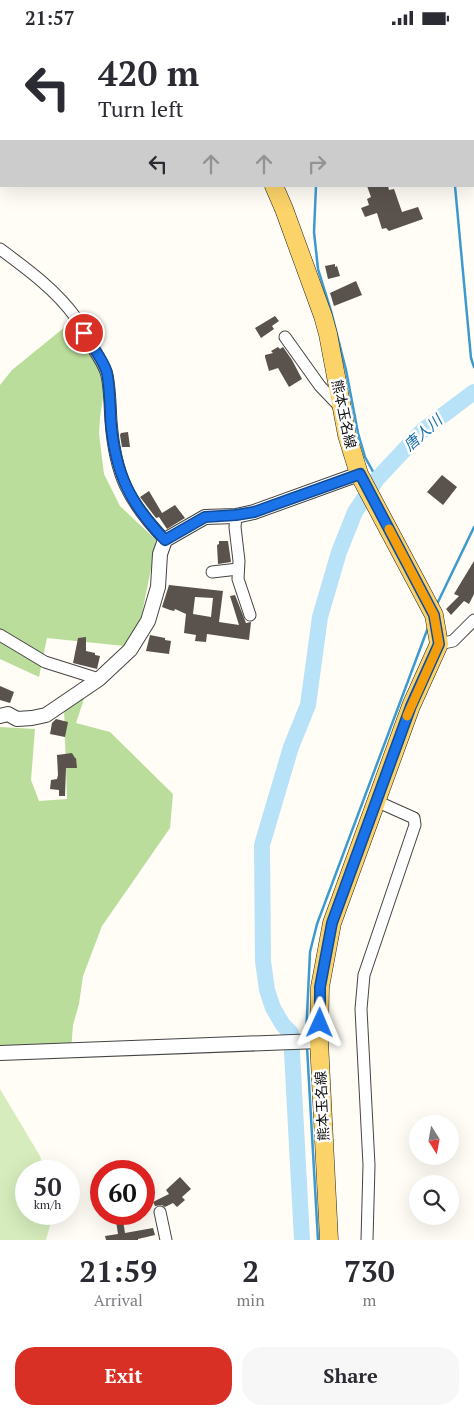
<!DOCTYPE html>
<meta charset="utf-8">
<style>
body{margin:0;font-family:"PT Serif","Noto Sans JP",serif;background:#f7f7f7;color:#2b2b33;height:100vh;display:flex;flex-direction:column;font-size:19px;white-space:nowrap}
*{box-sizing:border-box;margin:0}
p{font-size:16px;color:#7c7c81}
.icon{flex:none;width:28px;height:28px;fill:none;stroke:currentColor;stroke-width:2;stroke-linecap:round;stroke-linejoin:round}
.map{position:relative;height:1205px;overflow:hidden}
.panel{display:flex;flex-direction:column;background:#fff;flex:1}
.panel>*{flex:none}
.banner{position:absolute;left:0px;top:0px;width:475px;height:152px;box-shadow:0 5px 20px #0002;background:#fff;color:#2b2b33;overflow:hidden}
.needle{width:32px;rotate:169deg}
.tools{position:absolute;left:409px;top:1080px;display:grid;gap:10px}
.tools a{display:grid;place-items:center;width:50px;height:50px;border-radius:50%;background:#fff;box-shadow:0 5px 20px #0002;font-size:25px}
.speed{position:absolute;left:15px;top:1125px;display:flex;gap:10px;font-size:25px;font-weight:700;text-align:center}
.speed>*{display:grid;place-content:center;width:65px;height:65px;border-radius:50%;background:#fff;box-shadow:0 5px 20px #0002;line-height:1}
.speed small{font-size:12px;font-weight:400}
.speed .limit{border:8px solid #d22;background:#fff;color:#111}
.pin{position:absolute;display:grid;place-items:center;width:42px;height:42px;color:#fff;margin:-21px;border:2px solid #fff;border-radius:50%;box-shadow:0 1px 5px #0007}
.me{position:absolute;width:55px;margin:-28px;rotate:1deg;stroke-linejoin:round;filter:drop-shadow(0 0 4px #0008)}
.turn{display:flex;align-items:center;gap:18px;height:105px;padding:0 15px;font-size:22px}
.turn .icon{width:65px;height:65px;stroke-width:2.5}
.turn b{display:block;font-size:35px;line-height:42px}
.lanes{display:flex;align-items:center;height:48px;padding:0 15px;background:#0003;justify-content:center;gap:25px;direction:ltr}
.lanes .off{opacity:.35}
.eta{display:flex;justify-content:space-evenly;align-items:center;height:85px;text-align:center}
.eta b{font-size:30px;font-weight:700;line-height:35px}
.action{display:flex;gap:10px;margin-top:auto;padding:10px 15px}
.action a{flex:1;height:58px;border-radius:20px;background:#d93025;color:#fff;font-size:20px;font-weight:700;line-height:58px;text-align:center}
.action a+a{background:#f7f7f7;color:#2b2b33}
.status{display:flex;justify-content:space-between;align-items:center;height:35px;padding:0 25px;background:#fff;direction:ltr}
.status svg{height:14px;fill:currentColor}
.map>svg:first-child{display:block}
.green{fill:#d6ecbc}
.forest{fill:#bbdd9b}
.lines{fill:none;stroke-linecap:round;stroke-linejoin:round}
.stream{stroke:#3d9ad1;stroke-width:2.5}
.river{stroke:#b8e2f8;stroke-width:16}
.building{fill:#5a524d;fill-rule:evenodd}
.minor-casing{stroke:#444;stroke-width:13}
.tertiary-casing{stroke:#444;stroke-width:16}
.primary-casing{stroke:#222;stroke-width:19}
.minor{stroke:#fff;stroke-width:11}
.tertiary{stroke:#fff;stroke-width:14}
.primary{stroke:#fbd369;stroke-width:18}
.route-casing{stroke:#114b97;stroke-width:12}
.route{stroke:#1a73e8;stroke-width:9}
.slow{stroke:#f59e0b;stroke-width:9}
.labels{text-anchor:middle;stroke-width:5;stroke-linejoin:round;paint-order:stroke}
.street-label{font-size:14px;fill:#111;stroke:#fff}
.water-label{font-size:15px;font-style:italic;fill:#156ca8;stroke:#fff}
</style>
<div class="status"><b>21:57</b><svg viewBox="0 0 49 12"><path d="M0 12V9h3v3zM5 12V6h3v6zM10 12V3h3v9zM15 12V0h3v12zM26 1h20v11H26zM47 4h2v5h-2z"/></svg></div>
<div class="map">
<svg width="474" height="1205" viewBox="0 0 474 1205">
<rect width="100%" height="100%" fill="#fffdf5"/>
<polygon class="green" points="0,1054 40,1121 45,1136 26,1136 26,1179 53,1179 46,1205 0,1205"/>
<g class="forest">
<polygon points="76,283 107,337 100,382 99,399 104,439 120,471 156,505 152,529 140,588 124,611 47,603 39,642 0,624 0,350 12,335"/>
<polygon points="85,661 76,688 110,697 173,759 170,793 102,891 83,941 79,969 73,990 71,1015 0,1018 0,692 35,694 31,745 39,766 67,764 64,672"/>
</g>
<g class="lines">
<g class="stream">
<polyline points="281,0 282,1"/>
<polyline points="440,0 440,1"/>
<polyline points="316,151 314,197 318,234 331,276 346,335 358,398 365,422 377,444"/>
<polyline points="455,151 471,323 474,332"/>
<polyline points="437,569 474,492"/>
<polyline points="306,1001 310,917 317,889 429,590"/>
<polyline points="307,1012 318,1205"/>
</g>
<polyline class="river" points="302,1205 291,998 283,990 273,973 267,955 263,926 262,810 291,712 308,670 320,582 339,517 355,477 377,444 422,396 474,357"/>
</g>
<g class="building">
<polygon points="367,151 388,151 389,155 394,154 402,177 418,172 423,184 389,196 386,193 382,194 377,178 365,182 361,173 369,170 367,164 371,162"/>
<polygon points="335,229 335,232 337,231 340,241 328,244 325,231"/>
<polygon points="356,246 362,260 334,271 330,258"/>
<polygon points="275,281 279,286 272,291 274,294 261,303 255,293"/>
<polygon points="278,312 280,314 283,312 292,325 302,344 289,352 278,333 269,336 265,322 265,320 273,318 271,316"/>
<polygon points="128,397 130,412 122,412 120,400 121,398"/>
<polygon points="442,440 457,452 443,470 427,457"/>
<polygon points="149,456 162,478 175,470 185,483 167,494 159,482 156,483 140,462"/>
<polygon points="219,506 228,506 231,527 218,529 217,510 219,509"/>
<polygon points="474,526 474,559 469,569 464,566 451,580 446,574 459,561 454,559"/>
<path d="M169,550l54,6 -4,31 20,3 -9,-29 5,-1 11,28 5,-1 -2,18 -42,-6 -1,8 -11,-1 1,-6 -12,-2 2,-19 -11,-5 -1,2 -4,-1 -8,-3zM195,562l18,1 -2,19 -18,-3z"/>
<polygon points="150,600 165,603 165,605 171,606 169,619 146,616"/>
<polygon points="86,602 86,616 95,618 95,620 100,621 97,634 73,628 78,603"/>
<polygon points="0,651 14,657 10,668 0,665"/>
<polygon points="56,684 68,687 65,702 50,699 52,688"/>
<polygon points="72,718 75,723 76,723 77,733 66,733 65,761 59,761 59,755 50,754 51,745 57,744 58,740 57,720"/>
<polygon points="180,1142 191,1154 182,1162 185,1165 177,1172 173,1168 165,1172 162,1170 155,1171 153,1167 169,1159 166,1155"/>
<polygon points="122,1179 125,1198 153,1193 155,1200 138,1204 138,1205 106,1205 105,1201 118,1199 115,1180"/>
</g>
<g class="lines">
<defs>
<g id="minor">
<polyline points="293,1 294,0"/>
<path d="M0,214c27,20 56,41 76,69 6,9 10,18 15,27 5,8 12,18 15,27 4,11 4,36 5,49 4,54 17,80 54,119"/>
<polyline points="285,302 320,351 341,373"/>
<polyline points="236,481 235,492 239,526 238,544 250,580"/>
<polyline points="212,537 238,534"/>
<polyline points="0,600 45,627 99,644"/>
<polyline points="439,609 453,606 474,585"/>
<polyline points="160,1177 166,1205"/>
<polyline points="367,1205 369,1130 361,974 364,940 415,790 414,783 376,766"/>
</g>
<g id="tertiary">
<polyline points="0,681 8,679 17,684 32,683 46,680 99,644 130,615 148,586 158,552 160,519 165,505 205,482 236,481 254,477 359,439"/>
<polyline points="0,1018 319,1006"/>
</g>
<g id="primary">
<polyline points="178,0 179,1"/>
<polyline points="274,151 284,174 323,281 328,299 347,400 359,439 434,580 439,609 411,671 332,888 320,952 319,1006 329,1205"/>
</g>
</defs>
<use href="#minor" class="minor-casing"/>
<use href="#tertiary" class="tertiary-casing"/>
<use href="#primary" class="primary-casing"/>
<use href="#minor" class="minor"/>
<use href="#tertiary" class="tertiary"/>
<use href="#primary" class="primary"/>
</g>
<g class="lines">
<defs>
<path id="route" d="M84,298c7,11 20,28 23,40 3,16 3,34 4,51 5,51 19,79 54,116l40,-23 31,-2 18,-3 106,-38 74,141 5,29 -28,62 -79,217 -12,64v36"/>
</defs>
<use href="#route" class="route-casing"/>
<use href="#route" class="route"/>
<polyline class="slow" points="389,494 434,580 439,609 407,681"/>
</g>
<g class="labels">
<g class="street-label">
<text transform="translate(344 379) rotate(78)" y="5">熊本玉名線</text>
<text transform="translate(322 1071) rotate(-93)" y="5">熊本玉名線</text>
</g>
<g class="water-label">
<text transform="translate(423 398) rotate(-42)" y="5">唐人川</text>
</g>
</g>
</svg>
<div class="tools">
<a><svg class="needle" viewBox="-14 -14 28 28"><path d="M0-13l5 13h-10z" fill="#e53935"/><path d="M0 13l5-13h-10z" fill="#7c7c81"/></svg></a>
<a><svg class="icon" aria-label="search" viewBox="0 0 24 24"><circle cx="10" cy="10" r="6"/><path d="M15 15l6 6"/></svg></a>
</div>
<div class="speed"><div>50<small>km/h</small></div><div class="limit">60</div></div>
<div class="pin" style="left:84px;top:298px;background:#d93025"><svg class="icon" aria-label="arrive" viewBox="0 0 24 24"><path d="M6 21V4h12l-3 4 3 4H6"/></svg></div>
<svg class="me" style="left:320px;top:988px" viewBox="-20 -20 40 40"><path d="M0-17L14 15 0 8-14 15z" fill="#1a73e8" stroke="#fff" stroke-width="4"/></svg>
<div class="banner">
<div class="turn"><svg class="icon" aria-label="left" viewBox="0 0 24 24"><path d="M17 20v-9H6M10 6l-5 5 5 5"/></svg><div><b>420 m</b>Turn left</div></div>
<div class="lanes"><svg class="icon" aria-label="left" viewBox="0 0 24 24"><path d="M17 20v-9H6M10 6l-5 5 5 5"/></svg><svg class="icon off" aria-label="ahead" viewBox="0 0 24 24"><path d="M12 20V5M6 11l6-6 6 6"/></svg><svg class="icon off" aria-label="ahead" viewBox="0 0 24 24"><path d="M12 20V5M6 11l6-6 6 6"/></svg><svg class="icon off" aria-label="right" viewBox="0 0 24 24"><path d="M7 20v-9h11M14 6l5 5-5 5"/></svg></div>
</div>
</div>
<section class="panel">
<div class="eta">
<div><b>21:59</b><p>Arrival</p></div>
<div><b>2</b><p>min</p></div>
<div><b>730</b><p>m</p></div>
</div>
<div class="action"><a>Exit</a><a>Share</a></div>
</section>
